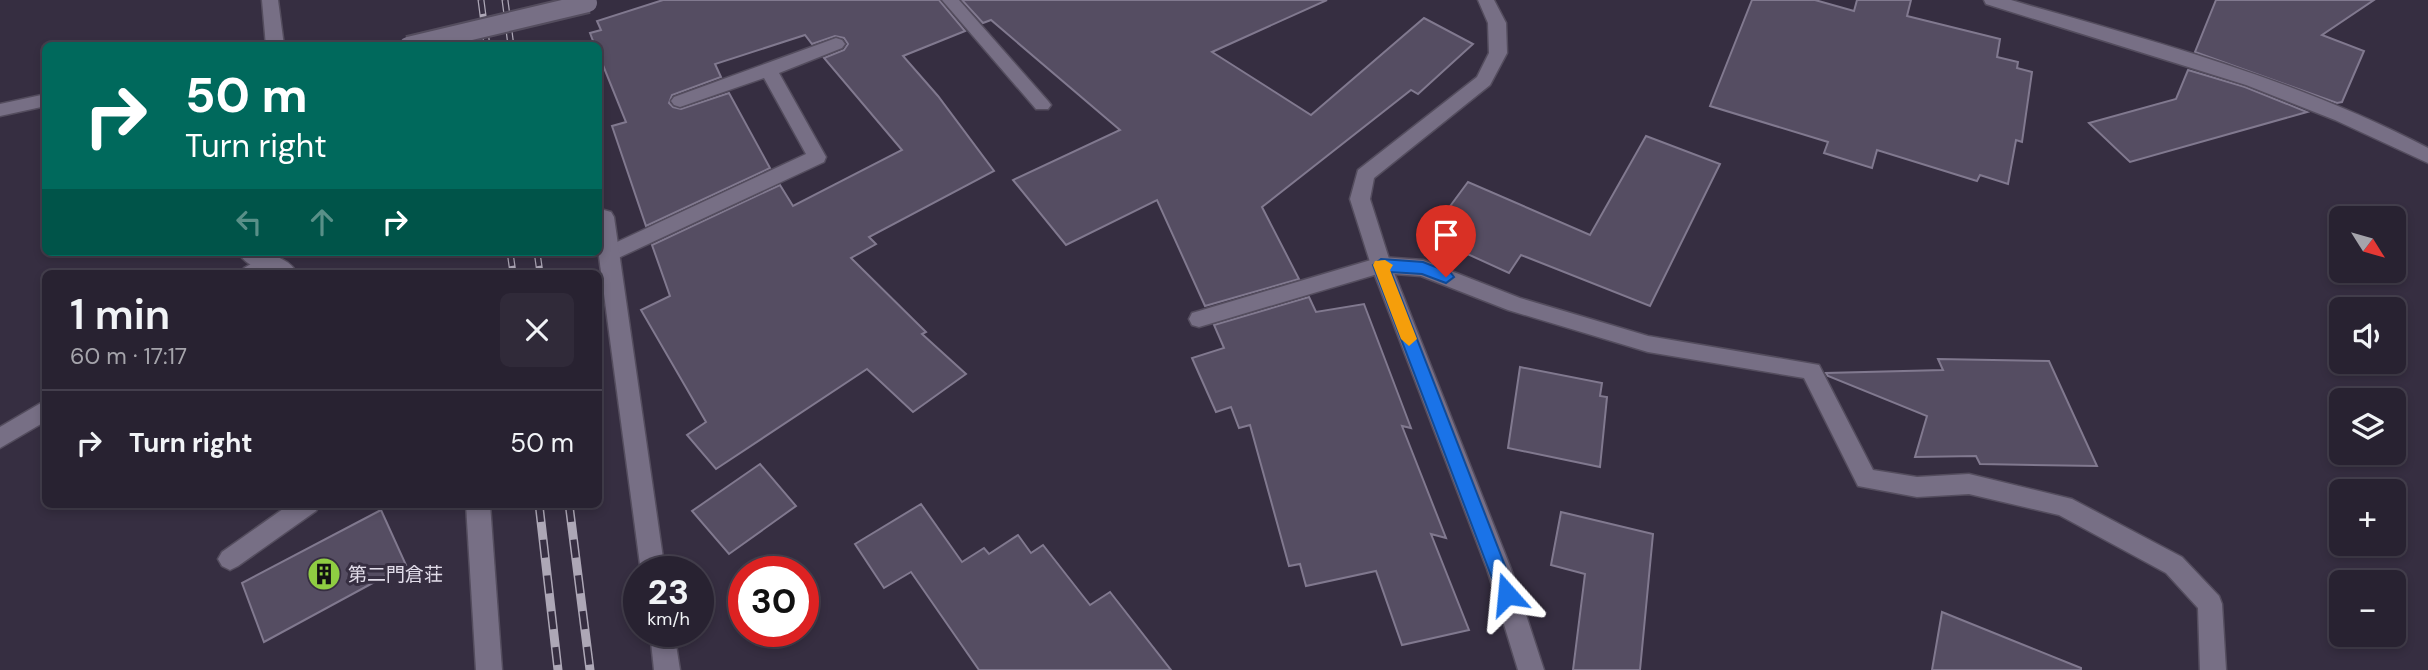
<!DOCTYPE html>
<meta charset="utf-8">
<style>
body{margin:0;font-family:"DM Sans","Noto Sans JP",sans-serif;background:#302a39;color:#f1f3f6;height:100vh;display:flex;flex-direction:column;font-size:26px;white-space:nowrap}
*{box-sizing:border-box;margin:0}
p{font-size:23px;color:#a5a4ab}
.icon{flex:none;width:38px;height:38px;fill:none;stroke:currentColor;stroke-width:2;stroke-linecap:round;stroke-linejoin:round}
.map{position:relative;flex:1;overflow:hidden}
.drawer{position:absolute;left:42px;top:270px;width:560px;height:238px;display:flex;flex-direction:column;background:#282231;border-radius:10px;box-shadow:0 4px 10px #0003,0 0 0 2px #443f4d}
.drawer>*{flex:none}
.banner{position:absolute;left:42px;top:42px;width:560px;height:214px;border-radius:10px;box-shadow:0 4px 10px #0003,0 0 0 2px #443f4d;background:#00695c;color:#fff;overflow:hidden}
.needle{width:46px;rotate:127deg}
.controls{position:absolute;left:2329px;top:206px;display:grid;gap:14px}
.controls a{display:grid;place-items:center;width:77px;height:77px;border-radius:10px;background:#282231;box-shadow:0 4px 10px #0003,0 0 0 2px #443f4d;font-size:35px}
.speed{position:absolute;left:623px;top:556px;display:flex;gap:14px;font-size:35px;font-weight:700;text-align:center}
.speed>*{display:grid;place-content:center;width:91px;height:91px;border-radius:50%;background:#282231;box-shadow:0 4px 10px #0003,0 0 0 2px #443f4d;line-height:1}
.speed small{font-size:18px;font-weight:400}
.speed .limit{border:10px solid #d22;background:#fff;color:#111}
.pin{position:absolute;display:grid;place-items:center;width:60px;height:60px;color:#fff;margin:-72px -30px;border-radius:50% 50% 50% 0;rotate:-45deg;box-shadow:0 0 7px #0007}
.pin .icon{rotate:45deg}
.me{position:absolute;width:77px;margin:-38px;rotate:342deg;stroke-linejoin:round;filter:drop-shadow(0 0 5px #0008)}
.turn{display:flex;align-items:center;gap:24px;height:147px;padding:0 28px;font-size:32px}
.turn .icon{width:91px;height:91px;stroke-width:2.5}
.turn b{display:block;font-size:49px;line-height:60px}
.lanes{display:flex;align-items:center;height:66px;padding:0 28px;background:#0003;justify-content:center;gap:35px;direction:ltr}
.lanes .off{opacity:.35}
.round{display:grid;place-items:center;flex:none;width:74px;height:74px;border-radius:10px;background:#302a39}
.headline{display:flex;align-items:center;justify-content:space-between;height:119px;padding:0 28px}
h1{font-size:42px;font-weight:600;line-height:52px}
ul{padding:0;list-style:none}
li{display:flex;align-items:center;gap:21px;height:105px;padding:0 28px;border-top:2px solid #443f4d}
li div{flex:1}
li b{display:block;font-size:26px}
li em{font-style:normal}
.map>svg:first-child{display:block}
.building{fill:#554d62;stroke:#81798f;stroke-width:2}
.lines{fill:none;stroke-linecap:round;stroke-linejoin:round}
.lane-casing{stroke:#544d5e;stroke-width:3}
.street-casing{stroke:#544d5e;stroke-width:3}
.lane{fill:#776f85;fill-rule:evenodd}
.street{fill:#776f85;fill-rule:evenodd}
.rail-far1-casing{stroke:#ada7b6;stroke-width:7}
.rail-casing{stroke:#ada7b6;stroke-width:9}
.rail-far1{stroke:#362e41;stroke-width:4.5;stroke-dasharray:14;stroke-linecap:butt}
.rail{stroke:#362e41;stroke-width:6;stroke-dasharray:18;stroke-linecap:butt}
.street-bridge-casing{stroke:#544d5e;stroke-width:22;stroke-linecap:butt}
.street-bridge{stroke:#776f85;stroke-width:18}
.route{fill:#1a73e8;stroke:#114b97;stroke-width:2}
.slow{fill:#f59e0b}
.labels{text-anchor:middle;stroke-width:6;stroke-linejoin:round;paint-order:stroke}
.poi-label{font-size:19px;fill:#e1dce9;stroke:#362e41;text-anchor:start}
</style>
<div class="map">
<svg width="2428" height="670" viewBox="0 0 2428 670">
<rect width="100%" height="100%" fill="#362e41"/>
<g class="building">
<polygon points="663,0 939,0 965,31 903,56 938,96 994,171 869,237 876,244 851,258 926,332 922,334 966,374 913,412 867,369 716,469 687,435 706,422 641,310 670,296 652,245 780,185 793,206 902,150 824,58 844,50 848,44 844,38 835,36 812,44 805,35 715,64 721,77 672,95 669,103 673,107 681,109 729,93 770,168 646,226 612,126 626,122 598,53 598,46 595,46 590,33 601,30 597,21"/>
<polygon points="962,0 1327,0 1212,52 1311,115 1424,18 1473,44 1418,94 1411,90 1262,207 1299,279 1205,306 1157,200 1066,245 1013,180 1120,130 991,20 983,23"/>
<polygon points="1752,0 1815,0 1854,11 1857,0 1911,0 1907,16 2000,39 1997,57 2018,62 2017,68 2032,72 2022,142 2016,140 2008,184 1980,175 1977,181 1877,150 1872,168 1824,153 1828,142 1710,106"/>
<polygon points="2216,0 2374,0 2322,35 2364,51 2342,102 2337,103 2195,52"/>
<polygon points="2188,70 2245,87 2307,112 2130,162 2089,123 2176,99"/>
<polygon points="1646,136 1720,164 1650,306 1521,255 1509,273 1428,236 1468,182 1590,235"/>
<polygon points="1309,297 1316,312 1364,304 1411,428 1402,426 1446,538 1431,534 1469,630 1402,645 1376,571 1306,586 1300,564 1289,566 1250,425 1239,428 1231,407 1216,412 1192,358 1224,348 1214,325"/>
<polygon points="1938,359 2049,361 2097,466 1980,464 1976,456 1915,457 1927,416 1828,376 1826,373 1943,370"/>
<polygon points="1520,367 1602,383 1600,396 1607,397 1600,467 1508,448"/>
<polygon points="760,464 796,506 729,554 692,511"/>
<polygon points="921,504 962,562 984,548 989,554 1018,535 1031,553 1043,545 1090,605 1110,592 1171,670 979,670 911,572 884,588 855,544"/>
<polygon points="381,510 406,565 264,642 242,583"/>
<polygon points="1561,512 1653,534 1640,670 1573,670 1585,574 1551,565"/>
<polygon points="1942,612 2081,668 2081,670 1932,670"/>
</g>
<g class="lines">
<defs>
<g id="lane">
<polygon points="262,0 278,0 284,46 266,46"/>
<polygon points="942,0 959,0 1048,101 1051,105 1048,109 1036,109"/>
<polygon points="836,38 842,40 845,44 842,48 779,73 826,157 824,162 616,259 609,262 602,259 599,254 602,249 806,154 764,78 680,107 674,105 671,101 674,97"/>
<path d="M268,254l7,3 3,5c-8,14 -23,11 -37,11l3,-5z"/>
<polygon points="1381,257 1423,260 1520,298 1648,336 1819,365 1873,470 1917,477 1969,474 2072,499 2182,557 2219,596 2222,604 2226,670 2200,670 2198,608 2166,573 2059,515 1969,494 1917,497 1858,486 1804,378 1648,352 1508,310 1421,276 1381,273 1199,327 1192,325 1189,319 1192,313 1199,311"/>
<polygon points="46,400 46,421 0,448 0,427"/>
<polygon points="290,504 320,504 316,511 238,566 230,570 222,566 218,559 222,552"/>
</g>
<g id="street">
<polygon points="1478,0 1494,0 1506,23 1507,53 1490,85 1374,178 1370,199 1391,265 1511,569 1544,670 1518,670 1487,569 1371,265 1350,199 1358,170 1477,77 1489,53 1488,23"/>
<path d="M1984,0h27l20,6c134,38 273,77 397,142v15l-93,-43 -89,-35 -260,-81z"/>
<polygon points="46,94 46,106 0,116 0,104"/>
<polygon points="604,210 611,212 614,217 665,572 641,572 598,249 598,212"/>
<path d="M238,252c19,0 48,1 59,21 -19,0 -48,-1 -59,-21z"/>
<polygon points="466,504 490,504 502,670 476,670"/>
<polygon points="650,632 674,632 680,670 654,670"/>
</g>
</defs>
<use href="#lane" class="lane-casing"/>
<use href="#street" class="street-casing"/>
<use href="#lane" class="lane"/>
<use href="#street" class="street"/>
<defs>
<g id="rail-far1">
<polyline points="481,0 487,46"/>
<polyline points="505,0 511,46"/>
<polyline points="510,252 513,273"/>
<polyline points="537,252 540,273"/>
</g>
<g id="rail">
<polyline points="539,504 558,670"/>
<polyline points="569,504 590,670"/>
</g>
</defs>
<use href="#rail-far1" class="rail-far1-casing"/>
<use href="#rail" class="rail-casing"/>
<use href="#rail-far1" class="rail-far1"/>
<use href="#rail" class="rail"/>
<defs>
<polyline id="street-bridge" points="408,46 588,3"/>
</defs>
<use href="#street-bridge" class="street-bridge-casing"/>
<use href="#street-bridge" class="street-bridge"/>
</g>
<polygon class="route" points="1381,259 1423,262 1451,273 1454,277 1446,283 1422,274 1391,272 1516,594 1513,600 1507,602 1500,600 1498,594 1373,265"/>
<polygon class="slow" points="1385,260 1393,265 1390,270 1417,339 1409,346 1401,339 1373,265 1375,261"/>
<defs>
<symbol id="building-disc" viewBox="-11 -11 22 22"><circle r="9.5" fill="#8fcd42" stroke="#362e41"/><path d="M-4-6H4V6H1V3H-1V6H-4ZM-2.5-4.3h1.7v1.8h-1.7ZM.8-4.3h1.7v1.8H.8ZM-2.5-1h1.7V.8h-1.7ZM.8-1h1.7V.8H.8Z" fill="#111"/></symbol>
</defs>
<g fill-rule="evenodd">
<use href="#building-disc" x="305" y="555" width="38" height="38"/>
</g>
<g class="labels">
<g class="poi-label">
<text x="348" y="581">第二門倉荘</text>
</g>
</g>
</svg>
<div class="controls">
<a><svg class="needle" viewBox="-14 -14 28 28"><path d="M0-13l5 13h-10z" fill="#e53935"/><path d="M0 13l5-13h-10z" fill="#a5a4ab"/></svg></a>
<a><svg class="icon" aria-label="sound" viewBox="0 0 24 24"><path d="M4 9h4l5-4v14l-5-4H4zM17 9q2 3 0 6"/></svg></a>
<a><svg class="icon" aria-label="layers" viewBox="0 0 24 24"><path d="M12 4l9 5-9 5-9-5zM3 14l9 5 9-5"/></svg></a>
<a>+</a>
<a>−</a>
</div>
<div class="speed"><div>23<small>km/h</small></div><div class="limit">30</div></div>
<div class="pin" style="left:1446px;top:277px;background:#d93025"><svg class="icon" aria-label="arrive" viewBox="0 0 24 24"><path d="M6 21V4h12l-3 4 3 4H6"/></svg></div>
<svg class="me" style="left:1507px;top:594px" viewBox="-20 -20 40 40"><path d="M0-17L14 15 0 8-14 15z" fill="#1a73e8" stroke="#fff" stroke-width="4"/></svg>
<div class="banner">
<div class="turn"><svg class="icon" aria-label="right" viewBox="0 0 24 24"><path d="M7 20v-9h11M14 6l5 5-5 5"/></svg><div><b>50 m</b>Turn right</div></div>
<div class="lanes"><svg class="icon off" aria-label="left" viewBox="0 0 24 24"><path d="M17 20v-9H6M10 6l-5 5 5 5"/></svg><svg class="icon off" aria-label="ahead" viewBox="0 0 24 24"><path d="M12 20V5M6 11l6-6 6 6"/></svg><svg class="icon" aria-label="right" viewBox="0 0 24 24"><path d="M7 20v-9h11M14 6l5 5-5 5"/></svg></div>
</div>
<section class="drawer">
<div class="headline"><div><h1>1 min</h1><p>60 m · 17:17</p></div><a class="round"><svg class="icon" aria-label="close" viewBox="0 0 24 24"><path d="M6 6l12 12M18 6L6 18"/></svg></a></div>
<ul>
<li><svg class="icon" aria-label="right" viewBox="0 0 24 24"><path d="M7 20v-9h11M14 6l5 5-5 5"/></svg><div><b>Turn right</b></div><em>50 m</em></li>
</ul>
</section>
</div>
